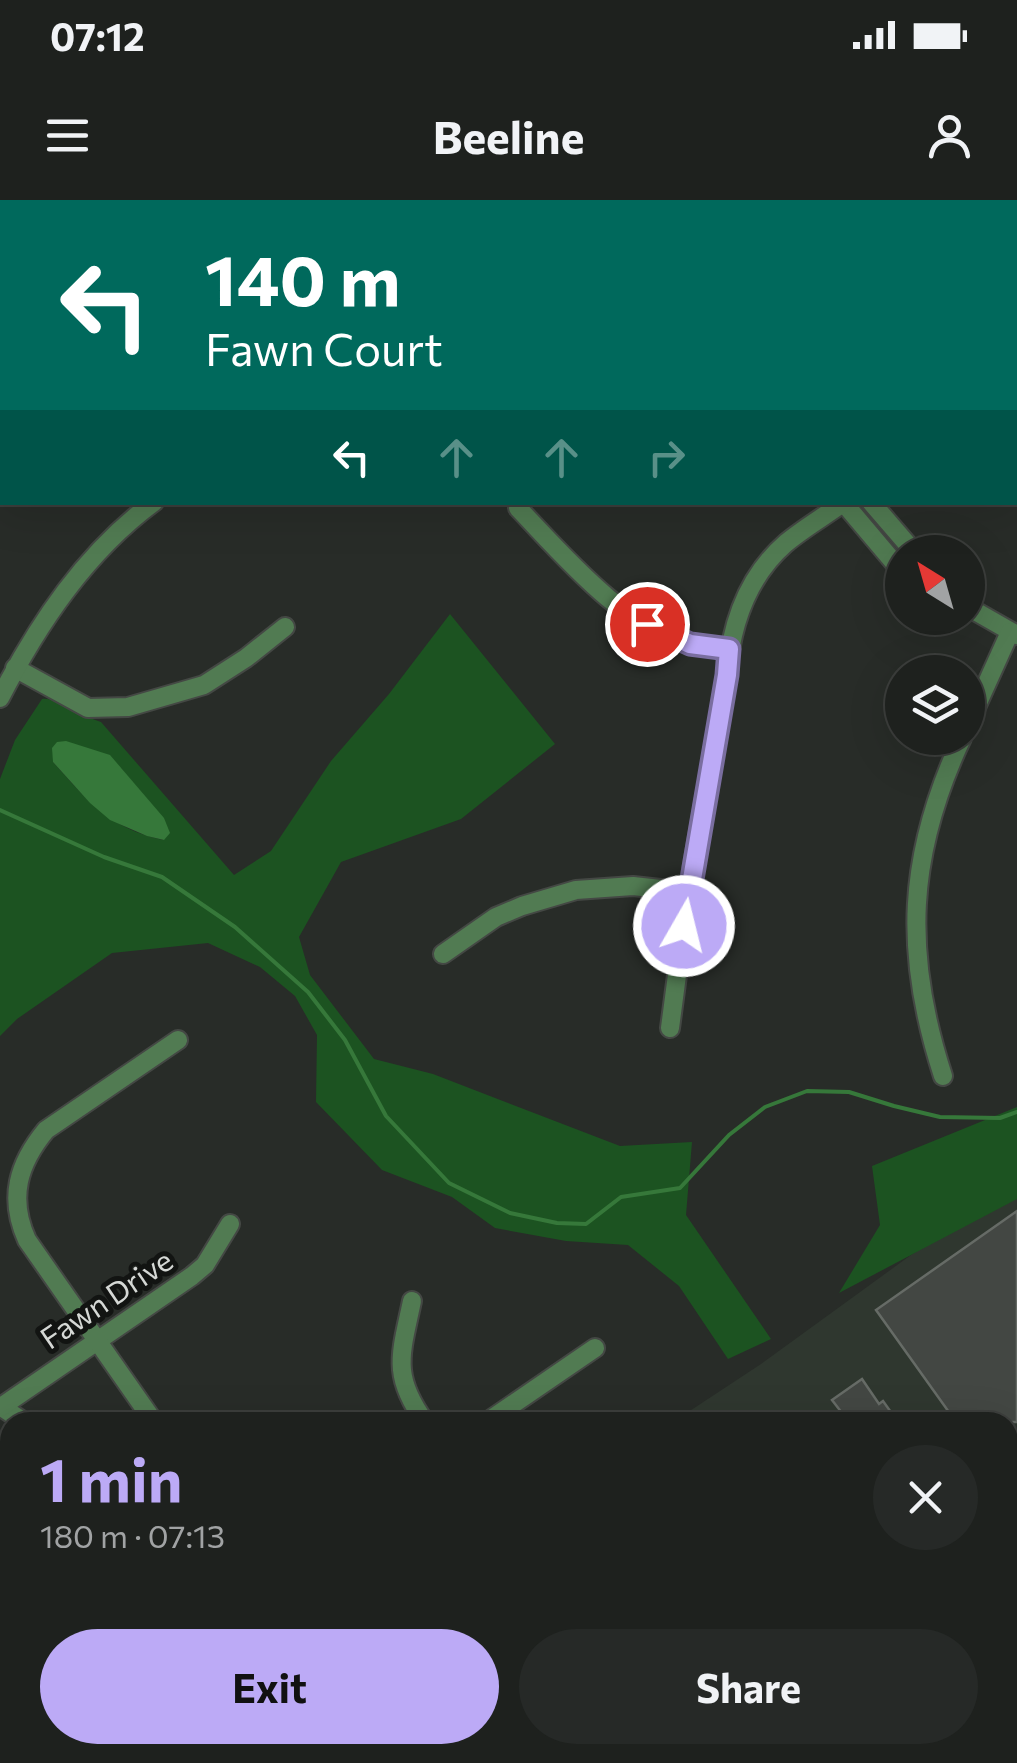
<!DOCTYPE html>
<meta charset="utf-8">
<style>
body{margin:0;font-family:Commissioner,sans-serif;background:#262927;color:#f1f3f6;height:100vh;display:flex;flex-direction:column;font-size:38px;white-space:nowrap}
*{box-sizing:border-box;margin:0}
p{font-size:32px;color:#a1a3a4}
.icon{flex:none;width:55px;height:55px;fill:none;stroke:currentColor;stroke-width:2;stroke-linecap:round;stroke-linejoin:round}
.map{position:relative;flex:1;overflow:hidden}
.details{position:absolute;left:0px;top:1212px;width:1018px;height:352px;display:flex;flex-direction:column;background:#1e211e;border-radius:30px 30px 0 0;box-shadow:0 10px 40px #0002,0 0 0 2px #3c3e3c}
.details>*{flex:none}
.banner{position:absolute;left:0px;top:0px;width:1018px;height:305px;box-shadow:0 10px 40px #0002,0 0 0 2px #3c3e3c;background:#00695c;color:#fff;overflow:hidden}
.needle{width:65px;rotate:323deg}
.buttons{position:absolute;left:885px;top:335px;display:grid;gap:20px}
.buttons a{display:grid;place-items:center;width:100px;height:100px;border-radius:50%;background:#1e211e;box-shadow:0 10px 40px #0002,0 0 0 2px #3c3e3c;font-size:50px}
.pin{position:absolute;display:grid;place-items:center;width:85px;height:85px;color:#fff;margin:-42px;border:5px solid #fff;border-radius:50%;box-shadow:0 2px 10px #0007}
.me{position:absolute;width:110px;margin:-55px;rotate:8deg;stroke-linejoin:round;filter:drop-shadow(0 0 8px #0008)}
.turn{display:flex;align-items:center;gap:35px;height:210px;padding:0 40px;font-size:45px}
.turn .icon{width:130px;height:130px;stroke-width:2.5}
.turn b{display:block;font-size:70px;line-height:85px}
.lanes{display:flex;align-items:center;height:95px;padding:0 40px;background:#0003;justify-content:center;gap:50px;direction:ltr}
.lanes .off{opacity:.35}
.round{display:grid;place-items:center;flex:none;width:105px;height:105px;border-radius:52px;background:#262927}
.headline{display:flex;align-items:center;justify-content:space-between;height:170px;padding:0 40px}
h1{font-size:60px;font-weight:700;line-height:75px;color:#bcaaf6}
.action{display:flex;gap:20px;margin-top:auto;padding:20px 40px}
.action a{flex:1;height:115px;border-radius:60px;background:#bcaaf6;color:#111;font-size:40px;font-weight:700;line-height:115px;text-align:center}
.action a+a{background:#262927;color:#f1f3f6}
.status{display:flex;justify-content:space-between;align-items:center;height:70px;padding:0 50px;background:#1e211e;direction:ltr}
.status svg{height:28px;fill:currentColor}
header{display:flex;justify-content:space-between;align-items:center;height:130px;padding:0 40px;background:#1e211e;font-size:45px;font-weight:700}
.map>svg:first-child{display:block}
.built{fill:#2f372f}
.green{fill:#1c5321;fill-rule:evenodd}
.water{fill:#36783a}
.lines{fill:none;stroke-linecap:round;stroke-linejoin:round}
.stream{stroke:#36783a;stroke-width:4}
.building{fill:#434743;stroke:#666b66;stroke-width:2.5}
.minor-casing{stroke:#444844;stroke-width:22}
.highway-casing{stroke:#444844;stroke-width:30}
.minor{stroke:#517b52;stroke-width:18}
.highway{stroke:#7dec83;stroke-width:25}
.route-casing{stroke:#7a6ea0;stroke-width:25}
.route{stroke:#bcaaf6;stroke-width:18}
.labels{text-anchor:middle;stroke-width:10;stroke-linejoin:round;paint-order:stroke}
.street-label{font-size:30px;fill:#d5d8d5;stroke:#121412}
</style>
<div class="status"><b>07:12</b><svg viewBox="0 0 49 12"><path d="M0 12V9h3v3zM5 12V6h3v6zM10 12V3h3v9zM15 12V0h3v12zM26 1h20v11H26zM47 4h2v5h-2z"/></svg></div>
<header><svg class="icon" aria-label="menu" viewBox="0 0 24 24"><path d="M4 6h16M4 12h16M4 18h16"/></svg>Beeline<svg class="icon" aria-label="person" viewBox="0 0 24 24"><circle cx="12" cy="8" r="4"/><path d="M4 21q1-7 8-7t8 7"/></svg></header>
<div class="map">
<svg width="1017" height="1563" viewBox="0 0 1017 1563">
<rect width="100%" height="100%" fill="#282c28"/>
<polygon class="built" points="1017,978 1017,1323 1008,1328 1008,1222 673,1222 761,1164"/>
<g class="green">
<path d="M450,414l105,130 -94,75 -120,43 -42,75 11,38 64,84 59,15 187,72 72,-4 -6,73 85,124 -43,20 -49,-73 -51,-41 -62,-4 -71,-13 -43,-31 -70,-27 -66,-68 1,-67 -22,-39 -35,-29 -52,-24 -96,10 -95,66 -17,17v-257l15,-39 27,-41c17,-2 40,18 59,23l133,153 37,-24 60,-90 58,-67zM53,562l68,6c15,20 40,42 48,65l-6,7c-54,-12 -75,-39 -110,-78z"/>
<polygon points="1017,907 1017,999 839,1093 880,1025 872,966"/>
</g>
<polygon class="water" points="66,541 110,555 164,618 170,633 164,640 147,636 110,620 90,603 53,562 52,548 57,542"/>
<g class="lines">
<polyline class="stream" points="0,610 104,657 162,677 235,727 308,792 345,840 386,916 449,983 510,1013 557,1023 586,1024 621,997 680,988 729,935 765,907 807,891 849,892 894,906 940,917 1000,918 1017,912"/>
</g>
<g class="building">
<polygon points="1017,1011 1017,1222 956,1222 876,1110"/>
<polygon points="862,1179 879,1204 883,1201 898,1222 849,1222 832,1200"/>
</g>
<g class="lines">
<defs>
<g id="minor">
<polyline points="628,0 630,2"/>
<polyline points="656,0 658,2"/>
<polyline points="973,0 974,2"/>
<polyline points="580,2 584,0"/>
<polyline points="1015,64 1017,63"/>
<polyline points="0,234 2,234"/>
<polyline points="843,302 902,372"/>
<polyline points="871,302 914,352"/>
<path d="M518,308c46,48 105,119 172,136 12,3 27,3 39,5"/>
<polyline points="968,407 1017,435"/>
<polyline points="15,468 88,508 128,507 204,485 246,458 285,427"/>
<path d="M0,498c38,-74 86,-146 154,-196"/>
<polyline points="968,525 1010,432"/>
<polyline points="443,754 496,717 522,706 576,690 633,686 688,692"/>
<path d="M670,828l18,-136 39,-217c4,-50 20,-98 59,-132 18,-15 39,-27 58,-41"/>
<path d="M943,876c-40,-123 -36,-221 19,-338"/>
<path d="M412,1101c-11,53 -21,74 13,121"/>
<polyline points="0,1206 24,1222"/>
<polyline points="1,1207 192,1076 205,1065 230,1024"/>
<path d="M154,1222l-127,-182c-19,-42 -9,-76 19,-110l132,-90"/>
<polyline points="487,1222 595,1148"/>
<polyline points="0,1339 10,1350"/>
<polyline points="1008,1350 1017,1345"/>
<polyline points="0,1506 10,1501"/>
<polyline points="87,1555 88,1563"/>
<polyline points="264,1555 270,1563"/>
<polyline points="610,1563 625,1555"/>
</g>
<g id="highway">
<polyline points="1008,1424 1017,1419"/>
<polyline points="1008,1464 1017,1459"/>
<polyline points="750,1563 765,1555"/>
<polyline points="823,1563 838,1555"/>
</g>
</defs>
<use href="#minor" class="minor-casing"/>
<use href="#highway" class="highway-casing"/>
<use href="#minor" class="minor"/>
<use href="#highway" class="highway"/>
</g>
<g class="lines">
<defs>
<polyline id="route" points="647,424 690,444 729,449 727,475 684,726"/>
</defs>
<use href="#route" class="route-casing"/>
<use href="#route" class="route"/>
</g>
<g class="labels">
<g class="street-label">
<text transform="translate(107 1100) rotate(-34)" y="10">Fawn Drive</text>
</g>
</g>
</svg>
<div class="buttons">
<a><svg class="needle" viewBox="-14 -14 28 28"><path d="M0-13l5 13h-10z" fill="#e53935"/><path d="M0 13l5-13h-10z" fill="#a1a3a4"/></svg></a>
<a><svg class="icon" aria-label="layers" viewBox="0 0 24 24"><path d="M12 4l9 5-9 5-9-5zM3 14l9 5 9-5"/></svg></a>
</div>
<div class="pin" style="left:647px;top:424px;background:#d93025"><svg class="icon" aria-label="arrive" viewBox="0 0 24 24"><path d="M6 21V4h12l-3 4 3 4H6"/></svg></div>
<svg class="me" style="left:684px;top:726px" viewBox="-20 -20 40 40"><circle r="17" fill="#bcaaf6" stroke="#fff" stroke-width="3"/><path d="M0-11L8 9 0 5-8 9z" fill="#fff"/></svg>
<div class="banner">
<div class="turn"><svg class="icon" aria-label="left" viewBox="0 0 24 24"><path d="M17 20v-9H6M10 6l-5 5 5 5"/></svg><div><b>140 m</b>Fawn Court</div></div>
<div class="lanes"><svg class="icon" aria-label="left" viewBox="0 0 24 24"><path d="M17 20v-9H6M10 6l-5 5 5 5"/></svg><svg class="icon off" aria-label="ahead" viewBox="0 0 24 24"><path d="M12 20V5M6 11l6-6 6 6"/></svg><svg class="icon off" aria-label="ahead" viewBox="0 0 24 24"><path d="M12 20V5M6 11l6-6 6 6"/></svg><svg class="icon off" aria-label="right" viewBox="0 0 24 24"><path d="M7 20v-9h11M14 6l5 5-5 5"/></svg></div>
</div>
<section class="details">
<div class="headline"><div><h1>1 min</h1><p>180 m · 07:13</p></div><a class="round"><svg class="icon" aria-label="close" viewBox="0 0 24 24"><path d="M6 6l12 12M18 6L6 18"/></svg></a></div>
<div class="action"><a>Exit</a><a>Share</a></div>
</section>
</div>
